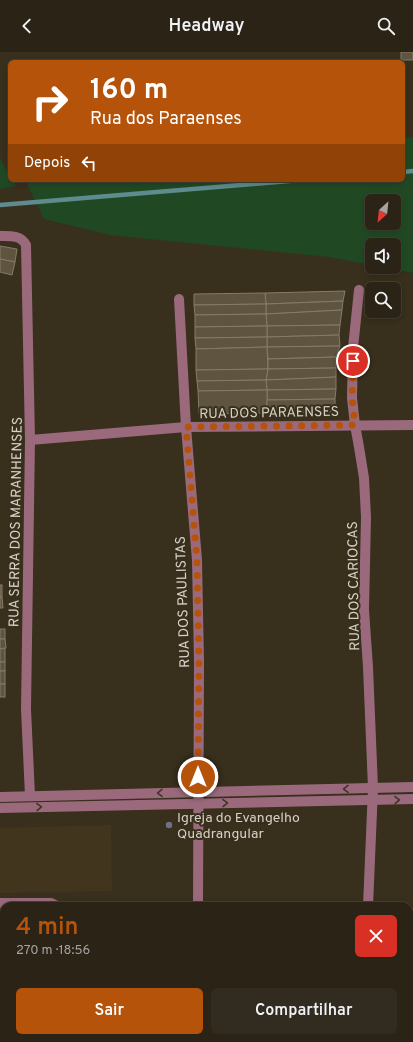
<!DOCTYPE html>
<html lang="pt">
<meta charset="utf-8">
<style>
body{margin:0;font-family:Overpass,sans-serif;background:#322b1f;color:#f1f3f6;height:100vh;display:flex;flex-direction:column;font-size:15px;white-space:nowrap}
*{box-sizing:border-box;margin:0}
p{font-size:13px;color:#a5a4a1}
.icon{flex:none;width:22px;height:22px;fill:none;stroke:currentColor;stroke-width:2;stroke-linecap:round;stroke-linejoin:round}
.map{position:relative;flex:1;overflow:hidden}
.drawer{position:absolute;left:0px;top:850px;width:413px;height:140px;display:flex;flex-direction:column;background:#2a2316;border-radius:12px 12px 0 0;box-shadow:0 2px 6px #0003,0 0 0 1px #464035}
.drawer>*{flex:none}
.top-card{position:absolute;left:8px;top:8px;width:397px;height:122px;border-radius:6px;box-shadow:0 2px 6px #0003,0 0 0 1px #464035;background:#b45309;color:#fff;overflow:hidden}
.needle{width:26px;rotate:207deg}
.controls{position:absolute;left:365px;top:142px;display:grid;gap:8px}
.controls a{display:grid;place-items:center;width:36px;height:36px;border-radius:6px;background:#2a2316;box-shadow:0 2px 6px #0003,0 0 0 1px #464035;font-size:20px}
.pin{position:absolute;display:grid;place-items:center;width:34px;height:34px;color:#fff;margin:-17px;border:2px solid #fff;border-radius:50%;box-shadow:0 1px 4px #0007}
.me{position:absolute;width:44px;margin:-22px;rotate:0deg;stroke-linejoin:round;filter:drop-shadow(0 0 3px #0008)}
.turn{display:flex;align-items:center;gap:14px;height:84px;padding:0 16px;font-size:18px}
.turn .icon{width:52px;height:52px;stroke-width:2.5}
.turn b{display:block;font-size:28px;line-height:34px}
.then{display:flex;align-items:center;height:38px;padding:0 16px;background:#0003;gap:8px;font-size:15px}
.round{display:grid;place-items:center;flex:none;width:42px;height:42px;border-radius:6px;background:#322b1f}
.head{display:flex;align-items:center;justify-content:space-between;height:68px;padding:0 16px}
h1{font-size:24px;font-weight:600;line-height:30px;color:#b45309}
.cta{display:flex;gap:8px;margin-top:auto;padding:8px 16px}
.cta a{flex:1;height:46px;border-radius:6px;background:#b45309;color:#fff;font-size:16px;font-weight:600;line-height:46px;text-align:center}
.cta a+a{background:#322b1f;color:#f1f3f6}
header{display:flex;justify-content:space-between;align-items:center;height:52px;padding:0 16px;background:#2a2316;font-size:18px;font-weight:600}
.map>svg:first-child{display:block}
.built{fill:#42351d}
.green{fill:#204923;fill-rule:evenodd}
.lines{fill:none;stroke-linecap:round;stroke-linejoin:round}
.stream{stroke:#5e8c8e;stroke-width:4.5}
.building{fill:#5e5440;stroke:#867b67}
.minor{stroke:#9a6a7c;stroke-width:10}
.oneway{stroke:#423526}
.route{stroke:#b45309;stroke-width:7;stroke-dasharray:0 12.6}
.worship-dot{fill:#6b7280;stroke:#382f1d;stroke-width:1.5}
.labels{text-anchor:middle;stroke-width:4;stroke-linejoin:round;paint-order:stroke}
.street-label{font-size:14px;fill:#d6d0c5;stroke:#382f1d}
.poi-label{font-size:14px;fill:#d6d0c5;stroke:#382f1d;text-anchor:start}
</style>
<header><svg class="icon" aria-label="back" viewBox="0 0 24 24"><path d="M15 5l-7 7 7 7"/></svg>Headway<svg class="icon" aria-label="search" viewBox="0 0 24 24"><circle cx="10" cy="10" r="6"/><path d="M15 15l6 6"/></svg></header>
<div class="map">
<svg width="413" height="990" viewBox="0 0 413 990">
<rect width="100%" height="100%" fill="#382f1d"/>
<polygon class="built" points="111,773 112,839 0,841 0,776"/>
<g class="green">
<path d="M413,85v136l-31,-6h12v-22h-22v20l-43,-8 -219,-22 -66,-16 -19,-39h378v-42zM372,149h22v22h-22z"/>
<polygon points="0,106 10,124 10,128 12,128 16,134 0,137"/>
<polygon points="0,880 4,880 4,986 62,986 62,990 0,990"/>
</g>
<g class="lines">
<g class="stream">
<polyline points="403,120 413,119"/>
<polyline points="0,153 301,128"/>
<polyline points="0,924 4,927"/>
<polyline points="19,986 19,990"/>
</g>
</g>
<g class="building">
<rect x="401" y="0" width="12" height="8"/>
<polygon points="403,10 404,53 403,53"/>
<polygon points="0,194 17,197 15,210 0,207"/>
<polygon points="0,207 15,210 12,223 0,220"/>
<polygon points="345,239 343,249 266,252 265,241"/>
<polygon points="265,241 266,252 194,253 194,242"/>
<polygon points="343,249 342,258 266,262 266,252"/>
<polygon points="266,252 266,262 195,263 194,253"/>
<polygon points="342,258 340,273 267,274 266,262"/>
<polygon points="266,262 267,274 195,275 195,263"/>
<polygon points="340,273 339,283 267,285 267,274"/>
<polygon points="267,274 267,285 195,286 195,275"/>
<polygon points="339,283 340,294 267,295 267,285"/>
<polygon points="267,285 267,295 196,297 195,286"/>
<polygon points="340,294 336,305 268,307 267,295"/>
<polygon points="267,295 268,317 196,318 196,297"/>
<polygon points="336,305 336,316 268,317 268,307"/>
<polygon points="336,316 336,325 266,328 268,317"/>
<polygon points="268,317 266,328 197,329 196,318"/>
<polygon points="336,325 336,337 267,338 266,328"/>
<polygon points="266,328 267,338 198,339 197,329"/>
<polygon points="336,337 335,347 267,348 267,338"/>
<polygon points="267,338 267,361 199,362 198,339"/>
<polygon points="335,347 335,360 267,361 267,348"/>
<rect x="0" y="533" width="2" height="12"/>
<polygon points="0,545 2,545 3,556 0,556"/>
<rect x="0" y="577" width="5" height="10"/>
<polygon points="0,587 5,587 6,596 0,597"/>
<polygon points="5,596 5,610 0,610 0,597"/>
<rect x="0" y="610" width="5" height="9"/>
<rect x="0" y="619" width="5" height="13"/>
<rect x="0" y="632" width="5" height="13"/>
</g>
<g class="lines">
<g class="minor">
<path d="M0,184c10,0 21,-1 26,9l4,195 -4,269 4,87"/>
<polyline points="359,238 353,296 352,346 355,373 359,395 364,426 366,465 364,558 368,615 373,736 368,854"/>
<polyline points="179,247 186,375 197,508 199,610 198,854"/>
<polyline points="30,388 186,375 413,373"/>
<polyline points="0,745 413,735"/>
<polyline points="0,756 413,747"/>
<polyline points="0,851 51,851 57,854"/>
<polyline points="100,986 101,990"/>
<polyline points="199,986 199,990"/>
<polyline points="367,986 367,990"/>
</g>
</g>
<defs><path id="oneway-chevron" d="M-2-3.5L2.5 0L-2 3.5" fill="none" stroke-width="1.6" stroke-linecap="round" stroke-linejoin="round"/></defs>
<g class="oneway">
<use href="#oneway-chevron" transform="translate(346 737) rotate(179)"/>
<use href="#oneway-chevron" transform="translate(160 741) rotate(179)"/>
<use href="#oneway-chevron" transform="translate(397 748) rotate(-2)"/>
<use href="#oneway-chevron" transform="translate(225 751) rotate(-1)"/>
<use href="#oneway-chevron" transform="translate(39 755) rotate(-1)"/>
</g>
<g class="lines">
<polyline class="route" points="198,725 199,610 197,508 186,375 355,373 352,346 353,309"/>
</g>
<circle class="worship-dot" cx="169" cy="773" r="4"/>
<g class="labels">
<g class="street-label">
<text transform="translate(269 360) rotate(-1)" y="5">RUA DOS PARAENSES</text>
<text transform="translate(15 470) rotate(-89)" y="5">RUA SERRA DOS MARANHENSES</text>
<text transform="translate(353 534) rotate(-91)" y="5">RUA DOS CARIOCAS</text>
<text transform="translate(182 550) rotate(-92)" y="5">RUA DOS PAULISTAS</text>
</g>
<g class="poi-label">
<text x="177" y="770">Igreja do Evangelho<tspan x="177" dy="16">Quadrangular</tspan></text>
</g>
</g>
</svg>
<div class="controls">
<a><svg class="needle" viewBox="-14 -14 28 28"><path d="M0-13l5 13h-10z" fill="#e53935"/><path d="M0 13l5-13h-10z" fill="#a5a4a1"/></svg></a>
<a><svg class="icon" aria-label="sound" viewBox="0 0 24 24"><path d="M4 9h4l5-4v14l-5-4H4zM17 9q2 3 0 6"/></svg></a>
<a><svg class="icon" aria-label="search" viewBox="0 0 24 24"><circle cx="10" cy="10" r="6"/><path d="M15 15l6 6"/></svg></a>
</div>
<div class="pin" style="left:353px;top:309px;background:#d93025"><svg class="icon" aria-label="arrive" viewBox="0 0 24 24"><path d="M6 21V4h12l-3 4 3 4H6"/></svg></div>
<svg class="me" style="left:198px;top:725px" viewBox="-20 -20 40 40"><circle r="17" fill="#b45309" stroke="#fff" stroke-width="3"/><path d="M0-11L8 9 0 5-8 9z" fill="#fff"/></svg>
<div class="top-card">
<div class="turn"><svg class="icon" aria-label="right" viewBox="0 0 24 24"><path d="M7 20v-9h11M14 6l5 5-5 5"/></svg><div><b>160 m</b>Rua dos Paraenses</div></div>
<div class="then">Depois<svg class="icon" aria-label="left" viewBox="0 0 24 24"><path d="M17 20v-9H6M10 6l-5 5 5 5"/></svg></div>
</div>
<section class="drawer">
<div class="head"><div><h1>4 min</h1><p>270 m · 18:56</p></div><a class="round" style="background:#d93025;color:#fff"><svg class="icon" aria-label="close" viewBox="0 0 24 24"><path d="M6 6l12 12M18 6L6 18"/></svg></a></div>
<div class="cta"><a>Sair</a><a>Compartilhar</a></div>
</section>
</div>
